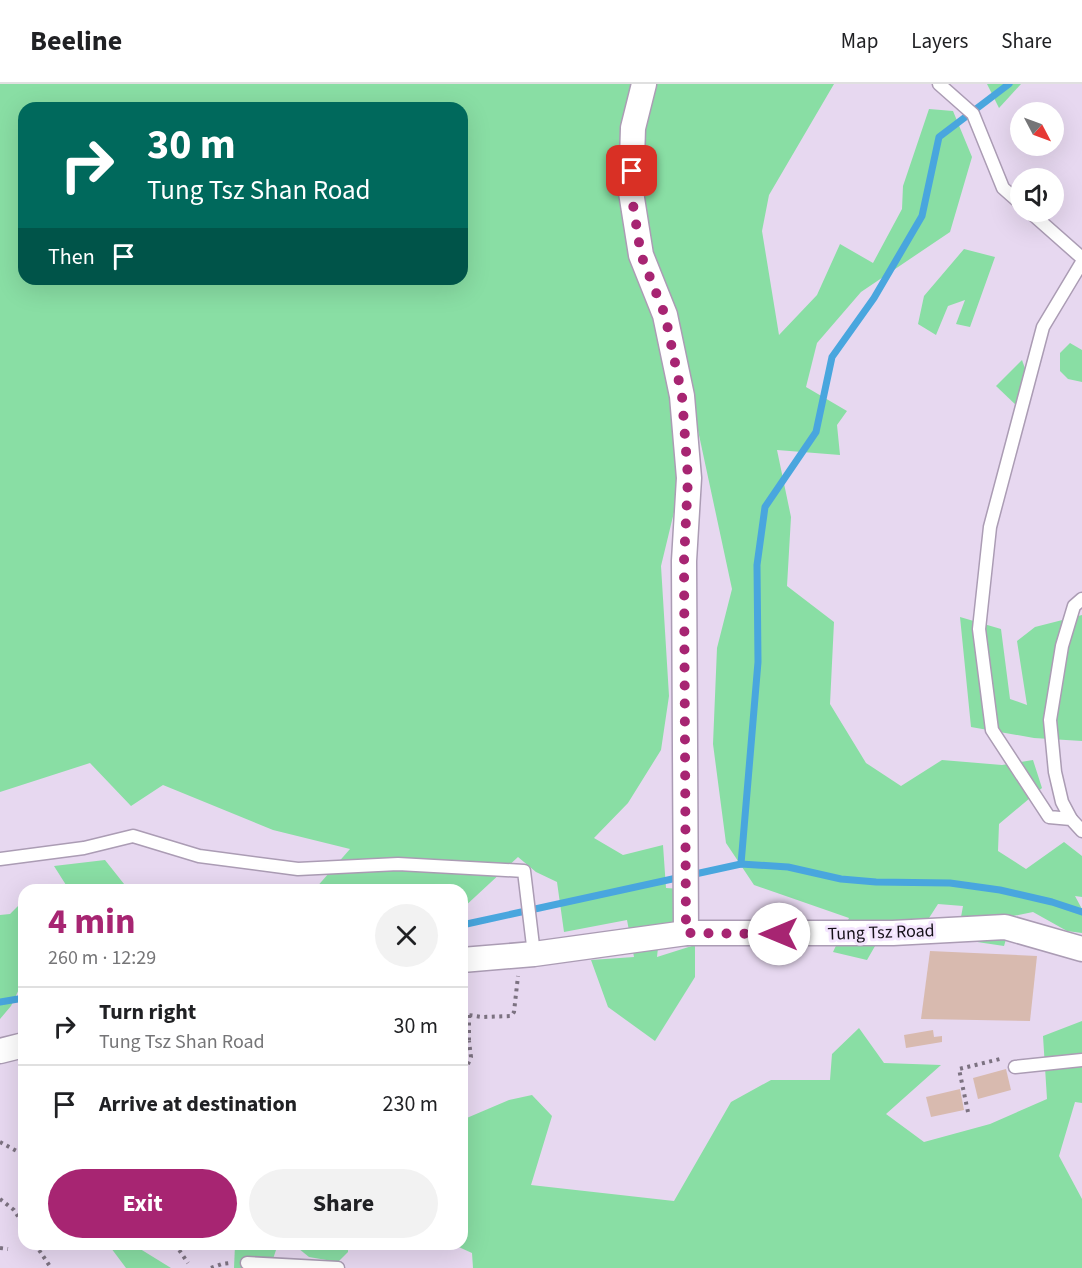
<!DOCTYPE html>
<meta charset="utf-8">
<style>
body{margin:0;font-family:"Source Sans 3",sans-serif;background:#f2f2f2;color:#202124;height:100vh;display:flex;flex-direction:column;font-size:22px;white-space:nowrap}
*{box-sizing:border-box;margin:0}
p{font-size:20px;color:#757577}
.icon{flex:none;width:33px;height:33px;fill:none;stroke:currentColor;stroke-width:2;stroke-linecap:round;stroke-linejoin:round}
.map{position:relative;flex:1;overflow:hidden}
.sheet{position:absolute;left:18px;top:800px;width:450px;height:366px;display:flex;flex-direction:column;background:#fff;border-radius:18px;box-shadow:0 6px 24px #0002}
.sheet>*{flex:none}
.top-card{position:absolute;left:18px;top:18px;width:450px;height:183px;border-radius:18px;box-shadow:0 6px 24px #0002;background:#00695c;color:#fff;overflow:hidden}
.needle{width:39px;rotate:131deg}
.fabs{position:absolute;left:1010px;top:18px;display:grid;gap:12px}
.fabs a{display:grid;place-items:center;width:54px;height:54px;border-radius:50%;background:#fff;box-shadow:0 6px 24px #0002;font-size:30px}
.pin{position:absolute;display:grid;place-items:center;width:51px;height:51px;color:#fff;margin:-26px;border-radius:12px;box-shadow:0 3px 9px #0006}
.me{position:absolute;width:66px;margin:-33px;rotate:270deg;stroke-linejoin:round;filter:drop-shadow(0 0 4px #0008)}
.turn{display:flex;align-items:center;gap:21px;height:126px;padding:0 30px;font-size:27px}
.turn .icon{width:78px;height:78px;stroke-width:2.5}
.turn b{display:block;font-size:42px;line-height:51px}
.then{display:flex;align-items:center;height:57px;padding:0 30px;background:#0003;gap:12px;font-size:22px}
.round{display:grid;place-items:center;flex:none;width:63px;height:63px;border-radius:32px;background:#f2f2f2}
.summary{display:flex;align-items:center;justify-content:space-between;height:102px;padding:0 30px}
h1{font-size:36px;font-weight:700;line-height:45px;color:#a72572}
.cta{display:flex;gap:12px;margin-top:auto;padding:12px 30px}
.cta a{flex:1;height:69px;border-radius:36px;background:#a72572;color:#fff;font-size:24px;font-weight:700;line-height:69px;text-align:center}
.cta a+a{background:#f2f2f2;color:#202124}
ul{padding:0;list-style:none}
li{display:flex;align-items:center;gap:18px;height:78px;padding:0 30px;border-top:2px solid #e0e0e0}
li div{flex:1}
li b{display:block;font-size:22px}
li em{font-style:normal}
header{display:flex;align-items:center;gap:36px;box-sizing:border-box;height:84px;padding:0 30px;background:#fff;border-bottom:2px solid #e0e0e0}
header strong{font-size:28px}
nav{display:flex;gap:33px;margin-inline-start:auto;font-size:21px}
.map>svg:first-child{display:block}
.green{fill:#89dea4;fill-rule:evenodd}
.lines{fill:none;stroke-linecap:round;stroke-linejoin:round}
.stream{stroke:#49a6de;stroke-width:7}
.building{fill:#d8baaf}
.service-casing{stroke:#ab9cb4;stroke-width:15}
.minor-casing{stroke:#ab9cb4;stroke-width:27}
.path{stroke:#7c7281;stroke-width:4;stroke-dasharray:3 4.5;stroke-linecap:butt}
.service{stroke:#fff;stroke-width:12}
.minor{stroke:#fff;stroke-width:24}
.route{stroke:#a72572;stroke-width:10;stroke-dasharray:0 18}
.labels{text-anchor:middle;stroke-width:6;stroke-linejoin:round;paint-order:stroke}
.street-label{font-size:18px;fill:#161119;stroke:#f4e5fe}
</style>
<header>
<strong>Beeline</strong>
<nav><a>Map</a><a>Layers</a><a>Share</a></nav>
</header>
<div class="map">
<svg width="1082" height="1184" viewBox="0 0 1082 1184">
<rect width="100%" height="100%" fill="#e7d8f0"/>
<g class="green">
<path d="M0,0h834l-65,111 -7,36 17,104 38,-40 23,-51 33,19 29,-54 1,-23 26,-77 24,2 19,46 -22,75 -89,60 -44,51 -11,44 41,24 -10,14 3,30 -63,-5 14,67 -4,69 47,36 -4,82 36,59 35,23 41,-26 60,5 31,-5 9,28 -43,36 -1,27 28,18 38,-27 18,14v41l-7,-1 7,13v24l-15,-2 -34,-19 -20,4 -9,30 -47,-7 6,-33 -25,-2 -25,39 -23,-23 -23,40 -34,-8 16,-34 -95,-33 -28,-42 -13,-99 4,-96 15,-59 -36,-168 -35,145 8,130 -8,54 -33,53 -34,35 29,17 40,-10 3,43 29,2 4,19 -39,20 -3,28 38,-12v32l-40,64 -47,-34 -17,-47 43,-3 -7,-37 -63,12 -7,-50 -21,-10 -18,-15 -56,52v-19l-147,-1 35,-40 -77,-19 -110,-45 -32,21 -41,-43 -90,29zM24,24h438v171h-438z"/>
<polygon points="987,0 1021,0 999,24"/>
<polygon points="964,165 995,173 970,243 956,240 965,216 948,222 936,251 918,240 924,212"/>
<polygon points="1070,259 1082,266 1082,298 1068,295 1060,287 1060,269"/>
<polygon points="1022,276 1033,307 1018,323 996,302"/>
<polygon points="1082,531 1082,657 1034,654 971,643 960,533 1001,545 1010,615 1027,621 1017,557 1035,543"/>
<polygon points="105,776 128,805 54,805 66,801 54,782"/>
<polygon points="24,816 24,901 21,901 11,922 0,935 0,831 10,830"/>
<polygon points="1082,937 1082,1019 1075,1018 1059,1072 1082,1115 1082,1184 473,1184 472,1169 452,1160 462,1160 462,1036 509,1016 532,1011 552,1032 531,1101 674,1117 731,1018 771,996 830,996 832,970 859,944 884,979 941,981 886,1030 924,1058 990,1040 1047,1015 1043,952"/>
<polygon points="108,1160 136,1160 137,1163 171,1184 126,1184"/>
<polygon points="238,1160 278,1160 270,1184 234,1184 235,1161"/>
<polygon points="293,1160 348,1160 348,1168 338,1178 309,1173"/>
</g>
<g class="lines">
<g class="stream">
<polyline points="741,780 758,578 757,481 765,423 816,348 832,273 874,214 922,132 939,53 1009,0"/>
<polyline points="462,841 741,780 788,783 841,795 876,798 950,799 1000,806 1052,818 1082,828"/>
<polyline points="0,918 24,914"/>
</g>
</g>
<g class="building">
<polygon points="930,867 1037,872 1030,937 921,935"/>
<polygon points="933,946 934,953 942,952 942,958 906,964 904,951"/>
<polygon points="1006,985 1011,1006 978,1015 973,994"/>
<polygon points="960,1005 964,1026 931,1033 926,1013"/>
</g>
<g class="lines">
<defs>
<g id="service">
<polyline points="939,0 973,30 1003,104 1020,119"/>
<polyline points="1030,128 1082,174"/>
<polyline points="1082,178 1043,243 990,443 979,545 992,646 1049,733 1071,735 1082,747"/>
<polyline points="1071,735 1062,718 1055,688 1050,636 1062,562 1074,522 1082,515"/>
<polyline points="0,775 84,764 133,752 199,772 298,785 398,780 524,787 534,870"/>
<polyline points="1015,983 1082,976"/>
<polyline points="247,1179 338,1184"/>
</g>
<g id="minor">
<polyline points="644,0 633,44 631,108 641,171 665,231 682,312 689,394 684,477 686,849"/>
<polyline points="462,876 534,870 686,849 893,849 1005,843 1082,865"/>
<polyline points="0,967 24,961"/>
</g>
</defs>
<use href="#service" class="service-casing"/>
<use href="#minor" class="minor-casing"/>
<g class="path">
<polyline points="462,930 482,933 511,932 514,928 518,892"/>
<polyline points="462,958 469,957 469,930"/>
<polyline points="462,994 471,973 469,957"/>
<polyline points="968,1028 959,985 1000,975"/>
<polyline points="0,1058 24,1071"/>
<polyline points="0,1115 14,1126 24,1142"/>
<polyline points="35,1160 51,1184"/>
<polyline points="175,1160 188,1179"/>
<polyline points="0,1164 8,1165"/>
<polyline points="211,1184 222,1180 230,1179"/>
</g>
<use href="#service" class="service"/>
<use href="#minor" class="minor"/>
</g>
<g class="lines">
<polyline class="route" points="632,87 631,108 641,171 665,231 682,312 688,394 684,477 686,849 779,850"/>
</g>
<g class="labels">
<g class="street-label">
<text transform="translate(881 848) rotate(-2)" y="6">Tung Tsz Road</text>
</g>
</g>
</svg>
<div class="fabs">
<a><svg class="needle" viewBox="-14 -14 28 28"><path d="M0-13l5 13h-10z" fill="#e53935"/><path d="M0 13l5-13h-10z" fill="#757577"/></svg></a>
<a><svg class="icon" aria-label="sound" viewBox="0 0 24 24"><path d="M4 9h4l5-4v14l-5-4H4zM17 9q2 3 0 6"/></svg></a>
</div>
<div class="pin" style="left:632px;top:87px;background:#d93025"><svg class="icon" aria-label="arrive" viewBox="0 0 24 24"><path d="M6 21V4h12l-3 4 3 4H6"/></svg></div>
<svg class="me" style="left:779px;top:850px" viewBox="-20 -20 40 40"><circle r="19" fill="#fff"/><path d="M0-13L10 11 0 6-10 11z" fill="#a72572"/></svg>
<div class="top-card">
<div class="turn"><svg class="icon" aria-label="right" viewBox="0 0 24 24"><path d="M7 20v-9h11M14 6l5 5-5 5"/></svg><div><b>30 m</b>Tung Tsz Shan Road</div></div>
<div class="then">Then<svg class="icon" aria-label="arrive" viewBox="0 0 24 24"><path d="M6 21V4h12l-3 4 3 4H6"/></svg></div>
</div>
<section class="sheet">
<div class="summary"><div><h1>4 min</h1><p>260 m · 12:29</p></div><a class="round"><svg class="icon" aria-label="close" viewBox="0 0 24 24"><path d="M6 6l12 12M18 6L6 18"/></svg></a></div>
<ul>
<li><svg class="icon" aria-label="right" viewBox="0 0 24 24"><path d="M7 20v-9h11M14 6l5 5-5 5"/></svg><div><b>Turn right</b><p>Tung Tsz Shan Road</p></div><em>30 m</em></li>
<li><svg class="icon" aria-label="arrive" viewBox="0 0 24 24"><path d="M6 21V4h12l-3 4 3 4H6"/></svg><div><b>Arrive at destination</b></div><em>230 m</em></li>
</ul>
<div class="cta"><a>Exit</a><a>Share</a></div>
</section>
</div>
